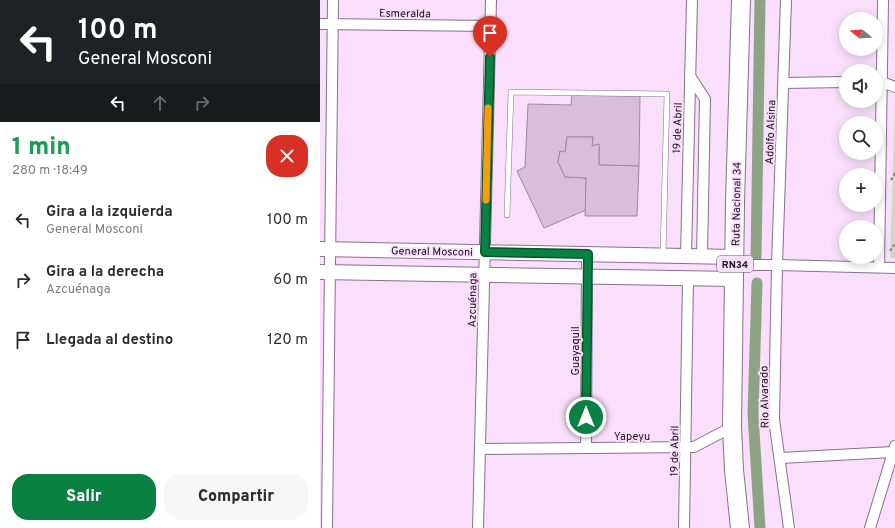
<!DOCTYPE html>
<html lang="es">
<meta charset="utf-8">
<style>
body{margin:0;font-family:Overpass,sans-serif;background:#f7f7f7;color:#2b2b33;height:100vh;display:flex;flex-direction:column;font-size:15px;white-space:nowrap}
*{box-sizing:border-box;margin:0}
p{font-size:13px;color:#7c7c81}
.icon{flex:none;width:22px;height:22px;fill:none;stroke:currentColor;stroke-width:2;stroke-linecap:round;stroke-linejoin:round}
.map{position:relative;flex:1;overflow:hidden}
.side{display:flex;flex-direction:column;background:#fff;width:320px}
.side>*{flex:none}
.guide{background:#202124;color:#fff;overflow:hidden}
.needle{width:26px;rotate:287deg}
.fabs{position:absolute;left:519px;top:12px;display:grid;gap:8px}
.fabs a{display:grid;place-items:center;width:44px;height:44px;border-radius:50%;background:#fff;box-shadow:0 2px 10px #0003;font-size:20px}
.pin{position:absolute;display:grid;place-items:center;width:34px;height:34px;color:#fff;margin:-41px -17px;border-radius:50% 50% 50% 0;rotate:-45deg;box-shadow:0 0 4px #0007}
.pin .icon{rotate:45deg}
.me{position:absolute;width:44px;margin:-22px;rotate:0deg;stroke-linejoin:round;filter:drop-shadow(0 0 3px #0008)}
.turn{display:flex;align-items:center;gap:14px;height:84px;padding:0 12px;font-size:18px}
.turn .icon{width:52px;height:52px;stroke-width:2.5}
.turn b{display:block;font-size:28px;line-height:34px}
.lanes{display:flex;align-items:center;height:38px;padding:0 12px;background:#0003;justify-content:center;gap:20px;direction:ltr}
.lanes .off{opacity:.35}
.round{display:grid;place-items:center;flex:none;width:42px;height:42px;border-radius:16px;background:#f7f7f7}
.headline{display:flex;align-items:center;justify-content:space-between;height:68px;padding:0 12px}
h1{font-size:24px;font-weight:800;line-height:30px;color:#1e9e55}
.action{display:flex;gap:8px;margin-top:auto;padding:8px 12px}
.action a{flex:1;height:46px;border-radius:16px;background:#0b8043;color:#fff;font-size:16px;font-weight:800;line-height:46px;text-align:center}
.action a+a{background:#f7f7f7;color:#2b2b33}
ul{padding:0;list-style:none}
li{display:flex;align-items:center;gap:12px;height:60px;padding:0 12px}
li div{flex:1}
li b{display:block;font-size:15px}
li em{font-style:normal}
main{display:flex;flex:1;min-height:0}
.map>svg:first-child{display:block}
.green{fill:#c9dbc1}
.lines{fill:none;stroke-linecap:round;stroke-linejoin:round}
.canal{stroke:#8ea384;stroke-width:11}
.building{fill:#d9bedc;stroke:#9f87a1}
.lane-casing{stroke:#87718a;stroke-width:6}
.street-casing{stroke:#87718a;stroke-width:12}
.secondary-casing{stroke:#87718a;stroke-width:16}
.highway-casing{stroke:#87718a;stroke-width:20}
.path{stroke:#907e92;stroke-width:2;stroke-dasharray:3 2;stroke-linecap:butt}
.lane{stroke:#fff;stroke-width:5}
.street{stroke:#fff;stroke-width:10}
.secondary{stroke:#fff;stroke-width:14}
.highway{stroke:#fff;stroke-width:18}
.route-casing{stroke:#07532c;stroke-width:10}
.route{stroke:#0b8043;stroke-width:7}
.slow{stroke:#f59e0b;stroke-width:7}
.labels{text-anchor:middle;stroke-width:4;stroke-linejoin:round;paint-order:stroke}
.shield{fill:#f9dffb;stroke:#5d4f5e;stroke-width:1}
.shield-label{font-size:10px;font-weight:bold;fill:#1a111b}
.street-label{font-size:11px;fill:#1a111b;stroke:#f9dffb}
</style>
<main>
<section class="side">
<div class="guide">
<div class="turn"><svg class="icon" aria-label="left" viewBox="0 0 24 24"><path d="M17 20v-9H6M10 6l-5 5 5 5"/></svg><div><b>100 m</b>General Mosconi</div></div>
<div class="lanes"><svg class="icon" aria-label="left" viewBox="0 0 24 24"><path d="M17 20v-9H6M10 6l-5 5 5 5"/></svg><svg class="icon off" aria-label="ahead" viewBox="0 0 24 24"><path d="M12 20V5M6 11l6-6 6 6"/></svg><svg class="icon off" aria-label="right" viewBox="0 0 24 24"><path d="M7 20v-9h11M14 6l5 5-5 5"/></svg></div>
</div>
<div class="headline"><div><h1>1 min</h1><p>280 m · 18:49</p></div><a class="round" style="background:#d93025;color:#fff"><svg class="icon" aria-label="close" viewBox="0 0 24 24"><path d="M6 6l12 12M18 6L6 18"/></svg></a></div>
<ul>
<li><svg class="icon" aria-label="left" viewBox="0 0 24 24"><path d="M17 20v-9H6M10 6l-5 5 5 5"/></svg><div><b>Gira a la izquierda</b><p>General Mosconi</p></div><em>100 m</em></li>
<li><svg class="icon" aria-label="right" viewBox="0 0 24 24"><path d="M7 20v-9h11M14 6l5 5-5 5"/></svg><div><b>Gira a la derecha</b><p>Azcuénaga</p></div><em>60 m</em></li>
<li><svg class="icon" aria-label="arrive" viewBox="0 0 24 24"><path d="M6 21V4h12l-3 4 3 4H6"/></svg><div><b>Llegada al destino</b></div><em>120 m</em></li>
</ul>
<div class="action"><a>Salir</a><a>Compartir</a></div>
</section>
<div class="map">
<svg width="575" height="528" viewBox="0 0 575 528">
<rect width="100%" height="100%" fill="#f9dffb"/>
<polygon class="green" points="575,101 575,258 570,258"/>
<g class="lines">
<g class="canal">
<polyline points="436,259 440,0"/>
<polyline points="437,283 433,414 440,528"/>
</g>
</g>
<g class="building">
<polygon points="252,95 320,96 319,166 279,165 279,144 272,146 273,137 247,137 245,152 240,151 238,162 245,177 266,178 266,210 224,228 197,171 205,167 208,104 251,105"/>
<polygon points="247,137 273,137 272,146 279,144 279,165 319,166 317,216 265,216 266,178 245,177 238,162 240,151 245,152"/>
</g>
<g class="lines">
<defs>
<polyline id="lane" points="187,215 191,92 347,94 343,255"/>
<g id="street">
<polyline points="466,0 457,265 454,419 469,528"/>
<polyline points="0,24 170,26"/>
<polyline points="370,76 385,99 382,256"/>
<polyline points="556,82 562,82 575,87"/>
<polyline points="464,83 526,82"/>
<polyline points="366,256 372,0"/>
<polyline points="415,265 457,265 575,268"/>
<polyline points="559,267 563,0"/>
<polyline points="266,448 267,254"/>
<polyline points="160,449 374,447 412,427"/>
<polyline points="460,458 573,452"/>
<polyline points="7,528 13,0"/>
<polyline points="158,528 171,0"/>
<polyline points="364,528 368,278"/>
<polyline points="550,528 575,446"/>
</g>
<g id="secondary">
<polyline points="0,249 415,257"/>
<polyline points="0,272 415,279"/>
</g>
<polyline id="highway" points="420,528 414,470 412,427 415,202 421,0"/>
</defs>
<use href="#lane" class="lane-casing"/>
<use href="#street" class="street-casing"/>
<use href="#secondary" class="secondary-casing"/>
<use href="#highway" class="highway-casing"/>
<g class="path">
<polyline points="571,180 575,173"/>
<polyline points="570,251 575,243"/>
</g>
<use href="#lane" class="lane"/>
<use href="#street" class="street"/>
<use href="#secondary" class="secondary"/>
<use href="#highway" class="highway"/>
</g>
<g class="lines">
<defs>
<polyline id="route" points="170,57 165,252 268,254 266,417"/>
</defs>
<use href="#route" class="route-casing"/>
<use href="#route" class="route"/>
<polyline class="slow" points="166,200 168,108"/>
</g>
<g class="labels">
<rect class="shield" x="397" y="256" width="36" height="16" rx="3"/>
<g class="shield-label">
<text x="415" y="268">RN34</text>
</g>
<g class="street-label">
<text transform="translate(85 13) rotate(1)" y="4">Esmeralda</text>
<text transform="translate(357 128) rotate(-88)" y="4">19 de Abril</text>
<text transform="translate(450 132) rotate(-88)" y="4">Adolfo Alsina</text>
<text transform="translate(416 204) rotate(-89)" y="4">Ruta Nacional 34</text>
<text transform="translate(112 251) rotate(1)" y="4">General Mosconi</text>
<text transform="translate(152 300) rotate(-89)" y="4">Azcuénaga</text>
<text transform="translate(255 351) rotate(-90)" y="4">Guayaquil</text>
<text transform="translate(444 397) rotate(-91)" y="4">Rio Alvarado</text>
<text x="312" y="440">Yapeyu</text>
<text transform="translate(354 451) rotate(-89)" y="4">19 de Abril</text>
</g>
</g>
</svg>
<div class="fabs">
<a><svg class="needle" viewBox="-14 -14 28 28"><path d="M0-13l5 13h-10z" fill="#e53935"/><path d="M0 13l5-13h-10z" fill="#7c7c81"/></svg></a>
<a><svg class="icon" aria-label="sound" viewBox="0 0 24 24"><path d="M4 9h4l5-4v14l-5-4H4zM17 9q2 3 0 6"/></svg></a>
<a><svg class="icon" aria-label="search" viewBox="0 0 24 24"><circle cx="10" cy="10" r="6"/><path d="M15 15l6 6"/></svg></a>
<a>+</a>
<a>−</a>
</div>
<div class="pin" style="left:170px;top:57px;background:#d93025"><svg class="icon" aria-label="arrive" viewBox="0 0 24 24"><path d="M6 21V4h12l-3 4 3 4H6"/></svg></div>
<svg class="me" style="left:266px;top:417px" viewBox="-20 -20 40 40"><circle r="17" fill="#0b8043" stroke="#fff" stroke-width="3"/><path d="M0-11L8 9 0 5-8 9z" fill="#fff"/></svg>
</div>
</main>
